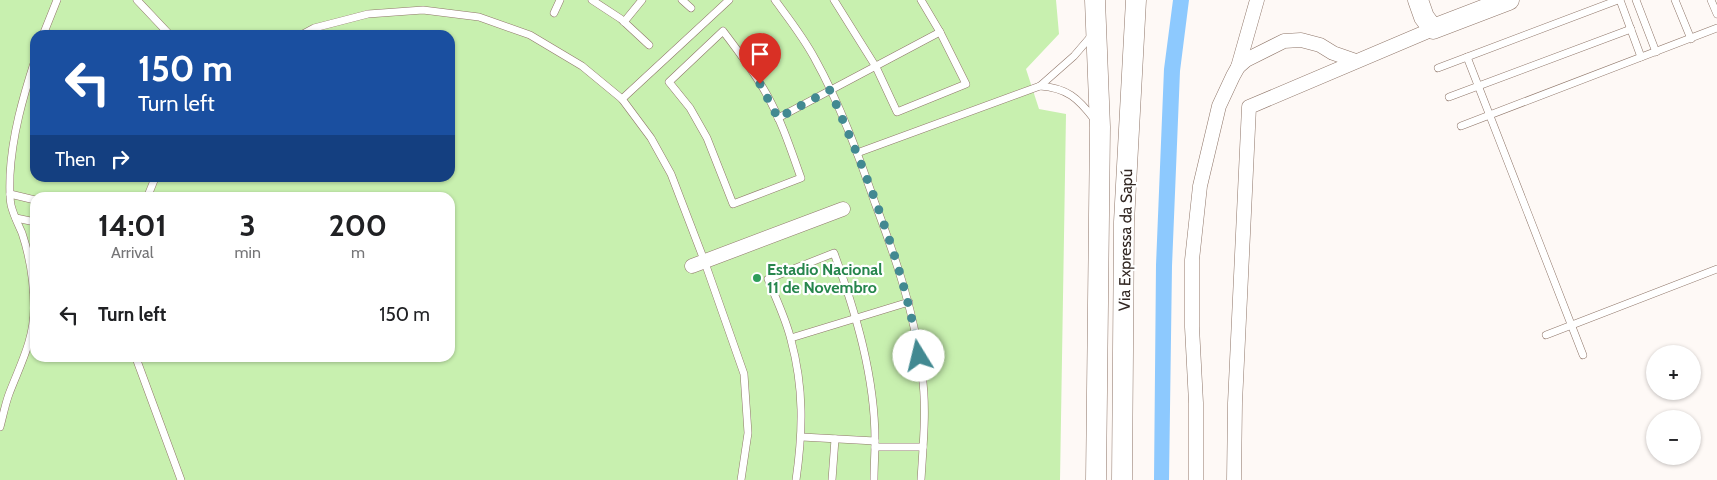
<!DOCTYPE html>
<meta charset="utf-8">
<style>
body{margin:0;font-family:Cabin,sans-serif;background:#f6f6f6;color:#202124;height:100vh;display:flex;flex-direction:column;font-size:19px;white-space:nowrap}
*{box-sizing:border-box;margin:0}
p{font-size:16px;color:#757577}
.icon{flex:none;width:28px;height:28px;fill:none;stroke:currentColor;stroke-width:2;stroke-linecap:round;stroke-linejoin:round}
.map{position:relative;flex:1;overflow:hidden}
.sheet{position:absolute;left:30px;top:192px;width:425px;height:170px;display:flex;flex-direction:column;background:#fff;border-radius:15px;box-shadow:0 1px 4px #0004}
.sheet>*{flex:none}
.top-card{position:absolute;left:30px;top:30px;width:425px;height:152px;border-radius:15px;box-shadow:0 1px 4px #0004;background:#1a4fa0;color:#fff;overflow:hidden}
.tools{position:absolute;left:1646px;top:345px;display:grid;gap:10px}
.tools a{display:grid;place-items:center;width:55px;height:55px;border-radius:50%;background:#fff;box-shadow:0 1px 4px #0004;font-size:25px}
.pin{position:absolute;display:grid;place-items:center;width:42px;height:42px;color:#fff;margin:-51px -21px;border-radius:50% 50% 50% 0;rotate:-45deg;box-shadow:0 0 5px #0007}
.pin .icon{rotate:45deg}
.me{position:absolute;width:55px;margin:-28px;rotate:351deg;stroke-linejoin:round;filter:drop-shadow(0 0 4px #0008)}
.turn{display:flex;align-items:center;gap:18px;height:105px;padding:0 25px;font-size:22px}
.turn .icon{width:65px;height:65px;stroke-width:2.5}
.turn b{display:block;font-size:35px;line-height:42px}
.then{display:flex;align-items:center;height:48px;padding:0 25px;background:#0003;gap:10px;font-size:19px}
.eta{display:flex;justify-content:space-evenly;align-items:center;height:85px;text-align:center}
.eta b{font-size:30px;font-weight:800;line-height:35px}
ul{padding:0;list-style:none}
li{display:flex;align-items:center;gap:15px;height:75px;padding:0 25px}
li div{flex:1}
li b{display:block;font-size:19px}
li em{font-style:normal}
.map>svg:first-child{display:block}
.green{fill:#c8f0af;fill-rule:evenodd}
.water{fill:#8dc9fe}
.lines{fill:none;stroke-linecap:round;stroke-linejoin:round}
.lane-casing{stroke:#8f7669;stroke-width:8}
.street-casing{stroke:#8f7669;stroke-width:15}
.secondary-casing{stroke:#8f7669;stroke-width:21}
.lane{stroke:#fff;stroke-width:7}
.street{stroke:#fff;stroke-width:14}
.secondary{stroke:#fff;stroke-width:20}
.route{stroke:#428991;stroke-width:9;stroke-dasharray:0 16.2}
.leisure-dot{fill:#2e9e5b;stroke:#fff;stroke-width:2}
.labels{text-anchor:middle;stroke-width:4.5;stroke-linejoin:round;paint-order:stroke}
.street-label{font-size:16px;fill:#322722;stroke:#fff}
.leisure-label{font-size:16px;font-weight:bold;fill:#27864d;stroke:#fff;text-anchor:start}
</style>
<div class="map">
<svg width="1717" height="480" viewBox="0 0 1717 480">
<rect width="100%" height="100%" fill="#fef9f6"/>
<path class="green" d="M0,0h1056l3,34 -33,35 13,40 27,5 -6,366h-1060zM35,35h415v143h-415zM35,198h415v160h-415z"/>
<polygon class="water" points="1173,0 1189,0 1180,71 1172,266 1169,480 1154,480 1156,265 1164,69"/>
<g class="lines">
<defs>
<g id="lane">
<polyline points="137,0 170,35"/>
<polyline points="592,0 621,19 649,45"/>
<polyline points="682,0 691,8"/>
<path d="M775,0c14,19 29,38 40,59 25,45 43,95 60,144 21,56 40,111 47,171 5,35 1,71 -1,106"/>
<polyline points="834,0 876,67 897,112 966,84 940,32 921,0"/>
<polyline points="1620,0 1641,57"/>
<polyline points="1636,0 1656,52"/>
<polyline points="1675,0 1691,39"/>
<polyline points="1711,0 1717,14"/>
<polyline points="554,13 560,0"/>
<polyline points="624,22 642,0"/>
<path d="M723,31c16,21 32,42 44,64 15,27 24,55 34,83l-68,26 -26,-66 -17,-30 -21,-26z"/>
<polyline points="43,35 57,0"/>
<polyline points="301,35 314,28 368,14 423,10 479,17 530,35 582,66 622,99 651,138 671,174 704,260 744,374 748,433 741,480"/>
<polyline points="1467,57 1583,355"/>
<polyline points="1438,68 1618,0"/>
<path d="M1040,86c27,2 38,12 54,33"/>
<polyline points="1449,97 1631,29"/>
<polyline points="622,99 729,0"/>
<polyline points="778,118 940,32"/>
<polyline points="1461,126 1717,28"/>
<polyline points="857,153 1040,86 1074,56 1092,35"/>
<polyline points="10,194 35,200"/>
<polyline points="147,198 155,178"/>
<polyline points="16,218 35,222"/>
<polyline points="1546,335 1717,269"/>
<polyline points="791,338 909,302"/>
<polyline points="136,358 181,480"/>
<path d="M0,427c3,-11 5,-22 9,-33 11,-29 25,-54 25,-86 0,-25 -4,-51 -12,-75 -4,-9 -9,-19 -11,-28 -2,-10 -1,-20 -1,-30 2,-40 13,-78 25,-115"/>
<polyline points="802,437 875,441"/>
<polyline points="875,447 923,447"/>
<path d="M796,480c7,-49 8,-92 -5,-140 -5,-21 -15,-41 -23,-61l66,-26c22,60 41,124 41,188 0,13 -1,26 -1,39"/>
<polyline points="832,480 835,439"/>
</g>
<g id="street">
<polyline points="1238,67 1257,0"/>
<polyline points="692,266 843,209"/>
<polyline points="1196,480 1196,403 1192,327 1192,260 1200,186 1219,106 1233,76 1238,67 1246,60 1284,41 1301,40 1320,45 1333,53 1356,61"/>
<polyline points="1234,480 1235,403 1249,107 1433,29"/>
</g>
<g id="secondary">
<polyline points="1095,0 1100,127 1096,480"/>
<polyline points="1418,0 1424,17 1433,29 1509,0"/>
<polyline points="1122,480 1124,222 1136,0"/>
</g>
</defs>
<use href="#lane" class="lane-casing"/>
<use href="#street" class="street-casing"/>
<use href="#secondary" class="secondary-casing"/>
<use href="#lane" class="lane"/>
<use href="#street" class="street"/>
<use href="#secondary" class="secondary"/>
</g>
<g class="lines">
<path class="route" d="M760,84l18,34 52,-28c37,86 74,174 89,266"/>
</g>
<circle class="leisure-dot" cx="757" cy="278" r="5"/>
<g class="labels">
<g class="street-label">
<text transform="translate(1125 240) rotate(-89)" y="6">Via Expressa da Sapú</text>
</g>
<g class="leisure-label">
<text x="767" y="275">Estadio Nacional<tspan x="767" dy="18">11 de Novembro</tspan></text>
</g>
</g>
</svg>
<div class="tools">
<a>+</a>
<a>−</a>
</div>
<div class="pin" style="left:760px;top:84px;background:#d93025"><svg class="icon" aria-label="arrive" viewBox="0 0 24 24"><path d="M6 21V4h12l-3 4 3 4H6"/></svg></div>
<svg class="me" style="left:919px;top:356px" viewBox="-20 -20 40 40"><circle r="19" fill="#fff"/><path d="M0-13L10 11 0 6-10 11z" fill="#428991"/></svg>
<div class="top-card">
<div class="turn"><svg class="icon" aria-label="left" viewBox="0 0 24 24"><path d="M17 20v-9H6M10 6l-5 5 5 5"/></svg><div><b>150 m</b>Turn left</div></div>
<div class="then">Then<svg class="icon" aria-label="right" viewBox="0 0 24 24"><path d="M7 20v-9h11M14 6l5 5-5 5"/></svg></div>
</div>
<section class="sheet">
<div class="eta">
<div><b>14:01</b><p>Arrival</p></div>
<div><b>3</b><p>min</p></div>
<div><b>200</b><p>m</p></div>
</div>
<ul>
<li><svg class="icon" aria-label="left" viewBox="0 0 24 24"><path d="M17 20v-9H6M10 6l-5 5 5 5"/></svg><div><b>Turn left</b></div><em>150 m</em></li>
</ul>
</section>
</div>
